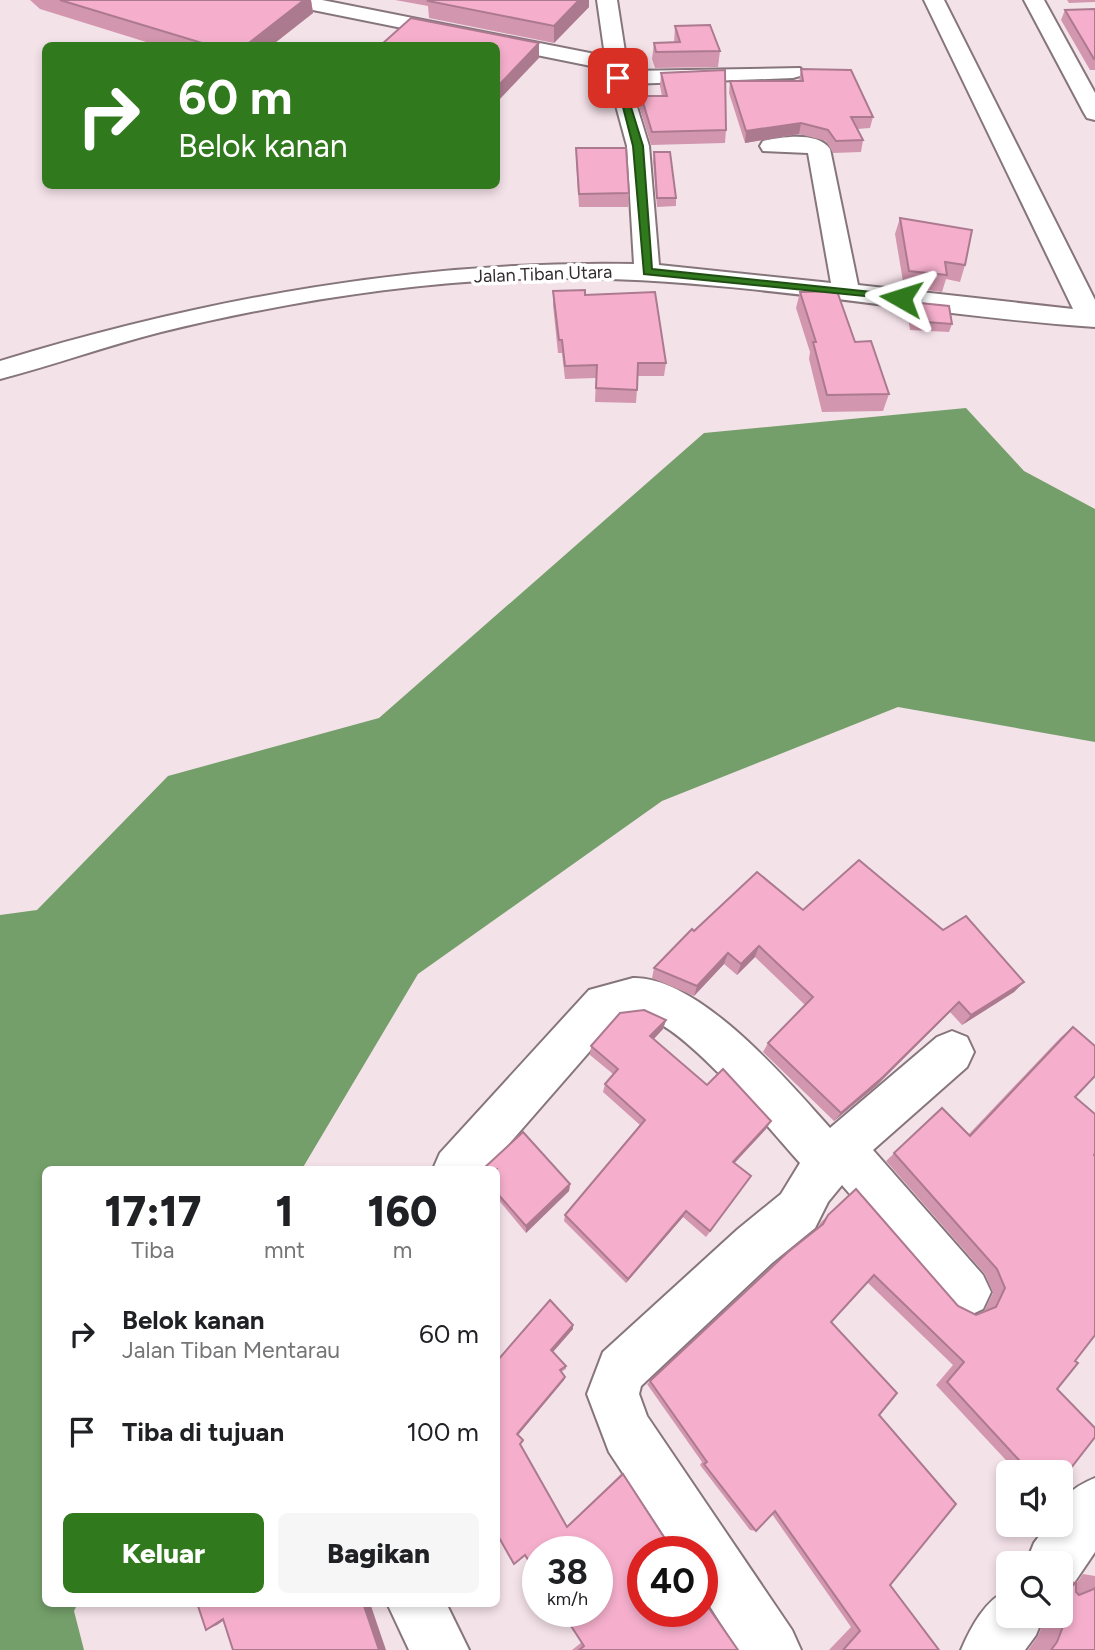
<!DOCTYPE html>
<html lang="id">
<style>
body{margin:0;font-family:Figtree,sans-serif;background:#f6f6f6;color:#202124;height:100vh;display:flex;flex-direction:column;font-size:26px;white-space:nowrap}
*{box-sizing:border-box;margin:0}
p{font-size:23px;color:#757577}
.icon{flex:none;width:38px;height:38px;fill:none;stroke:currentColor;stroke-width:2;stroke-linecap:round;stroke-linejoin:round}
.map{position:relative;flex:1;overflow:hidden}
.panel{position:absolute;left:42px;top:1166px;width:458px;height:441px;display:flex;flex-direction:column;background:#fff;border-radius:10px;box-shadow:0 4px 10px #0003}
.panel>*{flex:none}
.banner{position:absolute;left:42px;top:42px;width:458px;height:147px;border-radius:10px;box-shadow:0 4px 10px #0003;background:#31791d;color:#fff;overflow:hidden}
.tools{position:absolute;left:996px;top:1460px;display:grid;gap:14px}
.tools a{display:grid;place-items:center;width:77px;height:77px;border-radius:10px;background:#fff;box-shadow:0 4px 10px #0003;font-size:35px}
.speed{position:absolute;left:522px;top:1536px;display:flex;gap:14px;font-size:35px;font-weight:700;text-align:center}
.speed>*{display:grid;place-content:center;width:91px;height:91px;border-radius:50%;background:#fff;box-shadow:0 4px 10px #0003;line-height:1}
.speed small{font-size:18px;font-weight:400}
.speed .limit{border:10px solid #d22;background:#fff;color:#111}
.pin{position:absolute;display:grid;place-items:center;width:60px;height:60px;color:#fff;margin:-30px;border-radius:14px;box-shadow:0 4px 10px #0006}
.me{position:absolute;width:77px;margin:-38px;rotate:276deg;stroke-linejoin:round;filter:drop-shadow(0 0 5px #0008)}
.turn{display:flex;align-items:center;gap:24px;height:147px;padding:0 21px;font-size:32px}
.turn .icon{width:91px;height:91px;stroke-width:2.5}
.turn b{display:block;font-size:49px;line-height:60px}
.eta{display:flex;justify-content:space-evenly;align-items:center;height:119px;text-align:center}
.eta b{font-size:42px;font-weight:800;line-height:49px}
.primary-button{display:flex;gap:14px;margin-top:auto;padding:14px 21px}
.primary-button a{flex:1;height:80px;border-radius:10px;background:#31791d;color:#fff;font-size:28px;font-weight:800;line-height:80px;text-align:center}
.primary-button a+a{background:#f6f6f6;color:#202124}
ul{padding:0;list-style:none}
li{display:flex;align-items:center;gap:21px;height:98px;padding:0 21px}
li div{flex:1}
li b{display:block;font-size:26px}
li em{font-style:normal}
.map>svg:first-child{display:block}
.water{fill:#749f6a}
.lines{fill:none;stroke-linecap:round;stroke-linejoin:round}
.minor-casing{stroke:#86767c;stroke-width:4}
.minor{fill:#fff;fill-rule:evenodd}
.wall{fill:#d396af}
.shaded-wall{fill:#ac7a8f}
.building{fill:#f5afcc;stroke:#ac7a8f;stroke-width:2}
.route{fill:#31791d;stroke:#204f13;stroke-width:2}
.labels{text-anchor:middle;stroke-width:7;stroke-linejoin:round;paint-order:stroke}
.far-street-label{font-size:18px;fill:#332c2e;stroke:#fff}
</style>
<div class="map">
<svg width="1095" height="1650" viewBox="0 0 1095 1650">
<rect width="100%" height="100%" fill="#f4e2e9"/>
<polygon class="water" points="966,408 1024,471 1095,509 1095,742 898,707 662,801 418,974 302,1169 46,1169 46,1603 78,1603 74,1611 84,1650 0,1650 0,915 37,910 168,776 379,718 704,433"/>
<g class="lines">
<defs>
<g id="minor">
<path d="M283,0h39l283,56 -8,-56h20l11,71 172,-3 4,4 -4,4 -7,2 -163,6 19,62 10,119 172,18 -23,-130 -45,-2 -3,-5 3,-5c18,-4 55,-10 67,8l28,136 215,24 -149,-309h20l151,300v27c-176,-12 -350,-48 -527,-49 -136,0 -275,22 -407,54 -55,14 -107,33 -161,47v-18c207,-63 417,-101 634,-97l-7,-118 -21,-77 -313,-63z"/>
<polygon points="1024,0 1044,0 1095,93 1095,120 1087,118 1084,113"/>
<path d="M633,978c66,-2 155,103 197,150l107,-91 15,-6 15,6 7,15 -7,15 -94,83 110,125 8,17 -8,17 -17,8 -17,-8 -107,-124 -14,17 -13,26 -43,35 -131,123 -2,8 8,22 145,214 9,20h-63l-36,-56v-42h-27l-66,-100 -22,-58 16,-42 135,-123 43,-35 19,-31c-32,-36 -109,-129 -150,-144 -10,-4 -22,-1 -33,1l-130,149h-54l7,-16 149,-163z"/>
<path d="M1095,1478v74l-21,31 -14,5v-25h-34l8,-20 14,-19h12c0,-27 11,-36 35,-46z"/>
<path d="M1008,1590v25h36l-8,20 -11,15h-64c10,-23 24,-50 47,-60z"/>
<polygon points="387,1603 446,1603 469,1650 409,1650"/>
</g>
</defs>
<use href="#minor" class="minor-casing"/>
<use href="#minor" class="minor"/>
</g>
<g class="wall">
<polygon points="30,0 311,0 313,13 271,46 159,46 40,9"/>
<polygon points="395,0 589,0 589,7 554,43 429,18 428,6"/>
<polygon points="1067,0 1095,0 1095,2 1069,3"/>
<polygon points="1095,9 1095,70 1090,70 1061,20 1065,10"/>
<polygon points="675,26 720,51 718,67 655,68 652,59 654,43 674,43"/>
<polygon points="801,69 873,117 870,128 857,129 863,140 861,152 833,153 826,141 799,134 745,143 729,93 730,81 799,81"/>
<polygon points="661,73 726,130 725,143 651,145 640,109 641,96 662,96 660,86"/>
<polygon points="576,148 629,193 628,207 579,207 576,161"/>
<polygon points="654,152 676,198 676,206 657,207 653,161"/>
<polygon points="900,218 965,265 960,282 946,279 942,292 904,287 895,234"/>
<polygon points="553,291 585,295 666,363 664,376 638,376 636,403 595,402 596,378 565,379 562,353 558,353 553,305"/>
<polygon points="800,292 855,342 889,394 883,411 822,412 809,359 810,352 796,308"/>
<polygon points="910,302 952,324 949,332 910,330 907,310"/>
<polygon points="803,910 943,930 1024,982 1014,992 962,1025 950,1012 876,1086 834,1121 763,1052 768,1043 805,1005 755,957 737,975 724,964 694,996 652,978 654,968 694,931"/>
<polygon points="666,1020 663,1029 654,1039 707,1085 771,1121 766,1129 734,1163 751,1176 706,1237 683,1217 626,1283 564,1221 565,1215 640,1125 603,1092 605,1084 613,1074 590,1055 591,1046"/>
<polygon points="1073,1027 1075,1097 1094,1155 1075,1361 1057,1389 1060,1472 1017,1472 936,1385 953,1365 867,1282 831,1322 879,1415 890,1585 939,1650 829,1650 851,1627 772,1514 756,1531 750,1530 700,1465 702,1462 647,1384 788,1252 817,1229 821,1222 856,1189 958,1306 976,1315 984,1311 993,1293 985,1274 886,1161 942,1108 969,1134 1061,1037"/>
<polygon points="497,1169 570,1184 569,1191 526,1233 497,1198"/>
<polygon points="573,1329 553,1352 566,1366 566,1369 561,1372 565,1377 564,1380 518,1435 524,1441 520,1445 567,1526 621,1474 623,1474 669,1550 738,1650 572,1650 582,1642 525,1555 497,1361"/>
<polygon points="1083,1574 1095,1576 1095,1650 1028,1650 1038,1636 1046,1617 1037,1615 1060,1615 1060,1579 1076,1582 1076,1584"/>
</g>
<g class="shaded-wall">
<polygon points="304,0 311,0 313,13 271,46 245,46"/>
<polygon points="579,0 589,0 589,7 554,43 554,26"/>
<polygon points="539,43 539,58 497,102 497,87"/>
<polygon points="801,123 799,134 745,143 746,131"/>
<polygon points="759,946 755,957 737,975 741,964"/>
<polygon points="728,953 724,964 694,996 697,986"/>
<polygon points="1024,982 1014,992 962,1025 971,1015"/>
<polygon points="959,1002 950,1012 876,1086 834,1121 841,1113"/>
<polygon points="666,1020 663,1029 648,1045 650,1036"/>
<polygon points="771,1121 766,1129 729,1169 733,1162"/>
<polygon points="570,1184 569,1191 526,1233 526,1226"/>
<polygon points="686,1211 683,1217 626,1283 628,1279"/>
<polygon points="573,1325 573,1329 551,1354 551,1350"/>
<polygon points="565,1377 564,1380 518,1435 517,1434"/>
<polygon points="363,1603 370,1603 386,1650 379,1650"/>
<polygon points="232,1615 217,1625 206,1630 223,1619"/>
</g>
<g class="building">
<polygon points="60,0 304,0 245,46 212,46"/>
<polygon points="429,0 579,0 554,26 428,1"/>
<polygon points="1095,9 1095,59 1094,59 1065,10"/>
<polygon points="411,18 539,43 497,87 497,46 389,46 382,44"/>
<polygon points="710,25 720,51 656,52 654,43 680,42 675,26"/>
<polygon points="801,69 851,70 873,117 851,117 863,140 836,141 828,130 801,123 746,131 730,81 803,81"/>
<polygon points="725,70 726,130 652,132 641,96 667,96 661,73"/>
<polygon points="576,148 626,148 629,193 579,194"/>
<polygon points="654,152 670,152 676,198 657,198"/>
<polygon points="900,218 972,230 965,265 945,262 947,275 909,271"/>
<polygon points="585,290 585,295 655,292 666,363 638,363 637,390 596,388 597,365 565,366 562,340 559,340 553,291"/>
<polygon points="837,291 855,342 871,341 889,394 827,395 813,342 816,342 800,292"/>
<polygon points="910,302 949,306 952,324 913,321"/>
<polygon points="859,860 943,930 966,916 1024,982 971,1015 959,1002 883,1077 841,1113 768,1043 813,997 759,946 741,964 728,953 697,986 654,968 692,929 694,931 757,872 803,910"/>
<polygon points="644,1010 666,1020 650,1036 707,1085 723,1069 771,1121 733,1162 751,1176 710,1231 686,1211 628,1279 565,1215 645,1120 605,1084 618,1069 591,1046 620,1013"/>
<polygon points="1073,1027 1095,1046 1095,1076 1075,1097 1095,1114 1095,1153 1094,1155 1095,1156 1095,1335 1075,1361 1078,1363 1057,1389 1095,1428 1095,1437 1060,1482 1060,1472 1030,1472 947,1382 964,1362 874,1275 831,1322 897,1393 879,1415 956,1504 890,1585 939,1650 843,1650 860,1631 775,1511 756,1531 704,1464 707,1462 650,1381 788,1252 823,1224 828,1215 856,1189 958,1306 976,1315 996,1307 1005,1288 997,1269 894,1153 942,1108 970,1136"/>
<polygon points="523,1132 570,1184 526,1226 497,1193 497,1169 483,1169"/>
<polygon points="550,1300 573,1325 551,1350 566,1366 560,1370 565,1377 517,1434 523,1440 520,1444 567,1527 623,1474 671,1548 669,1550 670,1552 642,1552 642,1612 702,1612 702,1598 738,1650 579,1650 584,1646 562,1612 597,1612 597,1552 537,1552 537,1574 525,1555 514,1564 497,1534 497,1361"/>
<polygon points="1076,1582 1076,1592 1079,1595 1094,1589 1095,1588 1095,1650 1051,1650 1057,1642 1065,1621 1062,1617 1045,1617 1047,1615 1060,1615 1060,1599"/>
<polygon points="197,1603 363,1603 379,1650 233,1650 223,1619 206,1630"/>
</g>
<polygon class="route" points="615,76 622,78 643,146 652,269 901,295 904,296 904,300 644,274 633,146"/>
<g class="labels">
<g class="far-street-label">
<text transform="translate(543 274) rotate(-2)" y="6">Jalan Tiban Utara</text>
</g>
</g>
</svg>
<div class="tools">
<a><svg class="icon" aria-label="sound" viewBox="0 0 24 24"><path d="M4 9h4l5-4v14l-5-4H4zM17 9q2 3 0 6"/></svg></a>
<a><svg class="icon" aria-label="search" viewBox="0 0 24 24"><circle cx="10" cy="10" r="6"/><path d="M15 15l6 6"/></svg></a>
</div>
<div class="speed"><div>38<small>km/h</small></div><div class="limit">40</div></div>
<div class="pin" style="left:618px;top:78px;background:#d93025"><svg class="icon" aria-label="arrive" viewBox="0 0 24 24"><path d="M6 21V4h12l-3 4 3 4H6"/></svg></div>
<svg class="me" style="left:901px;top:298px" viewBox="-20 -20 40 40"><path d="M0-17L14 15 0 8-14 15z" fill="#31791d" stroke="#fff" stroke-width="4"/></svg>
<div class="banner">
<div class="turn"><svg class="icon" aria-label="right" viewBox="0 0 24 24"><path d="M7 20v-9h11M14 6l5 5-5 5"/></svg><div><b>60 m</b>Belok kanan</div></div>
</div>
<section class="panel">
<div class="eta">
<div><b>17:17</b><p>Tiba</p></div>
<div><b>1</b><p>mnt</p></div>
<div><b>160</b><p>m</p></div>
</div>
<ul>
<li><svg class="icon" aria-label="right" viewBox="0 0 24 24"><path d="M7 20v-9h11M14 6l5 5-5 5"/></svg><div><b>Belok kanan</b><p>Jalan Tiban Mentarau</p></div><em>60 m</em></li>
<li><svg class="icon" aria-label="arrive" viewBox="0 0 24 24"><path d="M6 21V4h12l-3 4 3 4H6"/></svg><div><b>Tiba di tujuan</b></div><em>100 m</em></li>
</ul>
<div class="primary-button"><a>Keluar</a><a>Bagikan</a></div>
</section>
</div>
